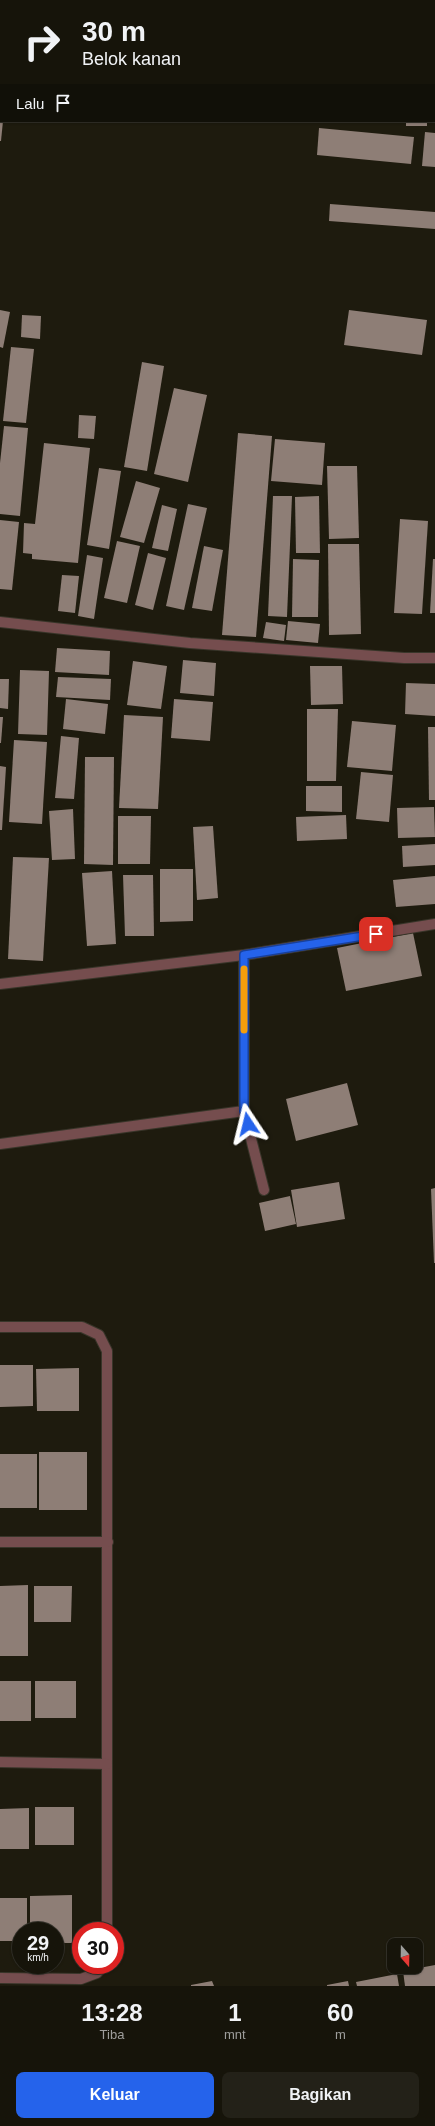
<!DOCTYPE html>
<html lang="id">
<style>
body{margin:0;font-family:Arial,sans-serif;background:#232118;color:#f1f3f6;height:100vh;display:flex;flex-direction:column;font-size:15px;white-space:nowrap}
*{box-sizing:border-box;margin:0}
p{font-size:13px;color:#9e9e9c}
.icon{flex:none;width:22px;height:22px;fill:none;stroke:currentColor;stroke-width:2;stroke-linecap:round;stroke-linejoin:round}
.map{position:relative;height:1986px;overflow:hidden}
.side{display:flex;flex-direction:column;background:#16140a;flex:1}
.side>*{flex:none}
.hud{position:absolute;left:0px;top:0px;width:435px;height:122px;box-shadow:0 1px 3px #0004,0 0 0 1px #35332b;background:#16140a;color:#f1f3f6;overflow:hidden}
.needle{width:26px;rotate:160deg}
.controls{position:absolute;left:387px;top:1938px;display:grid;gap:8px}
.controls a{display:grid;place-items:center;width:36px;height:36px;border-radius:8px;background:#16140a;box-shadow:0 1px 3px #0004,0 0 0 1px #35332b;font-size:20px}
.speed{position:absolute;left:12px;top:1922px;display:flex;gap:8px;font-size:20px;font-weight:700;text-align:center}
.speed>*{display:grid;place-content:center;width:52px;height:52px;border-radius:50%;background:#16140a;box-shadow:0 1px 3px #0004,0 0 0 1px #35332b;line-height:1}
.speed small{font-size:10px;font-weight:400}
.speed .limit{border:6px solid #d22;background:#fff;color:#111}
.pin{position:absolute;display:grid;place-items:center;width:34px;height:34px;color:#fff;margin:-17px;border-radius:8px;box-shadow:0 2px 6px #0006}
.me{position:absolute;width:44px;margin:-22px;rotate:350deg;stroke-linejoin:round;filter:drop-shadow(0 0 3px #0008)}
.turn{display:flex;align-items:center;gap:14px;height:84px;padding:0 16px;font-size:18px}
.turn .icon{width:52px;height:52px;stroke-width:2.5}
.turn b{display:block;font-size:28px;line-height:34px}
.then{display:flex;align-items:center;height:38px;padding:0 16px;background:#0003;gap:8px;font-size:15px}
.eta{display:flex;justify-content:space-evenly;align-items:center;height:68px;text-align:center}
.eta b{font-size:24px;font-weight:700;line-height:28px}
.action{display:flex;gap:8px;margin-top:auto;padding:8px 16px}
.action a{flex:1;height:46px;border-radius:8px;background:#2563eb;color:#fff;font-size:16px;font-weight:700;line-height:46px;text-align:center}
.action a+a{background:#232118;color:#f1f3f6}
.map>svg:first-child{display:block}
.building{fill:#8e7e76}
.lines{fill:none;stroke-linecap:round;stroke-linejoin:round}
.lane-casing{stroke:#383529;stroke-width:12}
.street-casing{stroke:#383529;stroke-width:12}
.lane{stroke:#754d4e;stroke-width:10}
.street{stroke:#754d4e;stroke-width:10}
.route-casing{stroke:#184099;stroke-width:10}
.route{stroke:#2563eb;stroke-width:7}
.slow{stroke:#f59e0b;stroke-width:7}
</style>
<div class="map">
<svg width="435" height="1986" viewBox="0 0 435 1986">
<rect width="100%" height="100%" fill="#1e1b0e"/>
<g class="building">
<polygon points="0,121 3,121 1,141 0,141"/>
<rect x="406" y="121" width="21" height="5"/>
<polygon points="319,128 414,137 411,164 317,155"/>
<polygon points="425,132 435,133 435,167 422,166"/>
<polygon points="330,204 435,212 435,229 329,221"/>
<polygon points="0,310 10,312 3,348 0,347"/>
<polygon points="349,310 427,320 422,355 344,345"/>
<polygon points="22,315 41,316 40,339 21,337"/>
<polygon points="11,347 34,349 26,423 3,421"/>
<polygon points="142,362 164,366 147,471 124,467"/>
<polygon points="174,388 207,395 188,482 154,474"/>
<polygon points="79,415 96,416 94,439 78,438"/>
<polygon points="4,426 28,428 20,516 0,514 0,463"/>
<polygon points="238,433 272,436 256,637 222,635"/>
<polygon points="275,439 325,443 322,485 271,481"/>
<polygon points="44,443 90,448 78,563 32,559 32,554 23,553 24,523 35,524"/>
<polygon points="327,466 357,466 359,538 329,539"/>
<polygon points="99,468 121,471 109,549 87,545"/>
<polygon points="136,481 160,488 144,543 120,537"/>
<polygon points="273,496 292,496 287,617 268,616"/>
<polygon points="319,496 320,553 296,553 295,497"/>
<polygon points="188,504 207,508 184,610 166,606"/>
<polygon points="162,505 177,509 168,551 152,548"/>
<polygon points="400,519 428,521 422,614 394,613"/>
<polygon points="0,520 19,522 12,590 0,589"/>
<polygon points="117,541 140,546 127,603 104,598"/>
<polygon points="328,544 359,544 361,634 329,635"/>
<polygon points="204,546 223,550 212,611 192,608"/>
<polygon points="148,553 166,558 153,610 135,605"/>
<polygon points="87,555 103,558 94,619 78,616"/>
<polygon points="293,559 319,560 318,617 292,617"/>
<polygon points="433,559 435,559 435,613 430,613"/>
<polygon points="62,575 79,576 75,613 58,611"/>
<polygon points="288,621 320,624 318,643 286,640"/>
<polygon points="266,622 286,625 284,641 263,638"/>
<polygon points="57,648 110,651 109,675 55,672"/>
<polygon points="183,660 216,663 214,696 180,693"/>
<polygon points="133,661 167,666 161,709 127,705"/>
<polygon points="310,666 342,666 343,704 311,705"/>
<polygon points="20,670 49,671 47,735 18,734"/>
<polygon points="58,677 111,679 110,700 56,697"/>
<polygon points="0,679 9,679 8,709 0,708"/>
<polygon points="406,683 435,684 435,716 405,714"/>
<polygon points="66,699 108,704 105,734 63,729"/>
<polygon points="174,699 213,702 210,741 171,738"/>
<polygon points="307,709 338,709 336,781 307,781"/>
<polygon points="124,715 163,717 158,809 119,808"/>
<polygon points="0,717 3,717 1,743 0,743"/>
<polygon points="352,721 396,725 392,771 347,767"/>
<polygon points="428,727 435,727 435,800 429,800"/>
<polygon points="61,736 79,738 74,799 55,798"/>
<polygon points="14,740 47,742 42,824 9,822"/>
<polygon points="85,757 114,757 113,865 84,864"/>
<polygon points="0,766 6,767 2,830 0,830"/>
<polygon points="361,772 393,775 389,822 356,819"/>
<polygon points="306,786 342,786 342,812 306,811"/>
<polygon points="434,807 435,837 398,838 397,808"/>
<polygon points="73,809 75,859 52,860 49,811"/>
<polygon points="346,815 347,839 297,841 296,817"/>
<polygon points="118,816 151,816 150,864 118,864"/>
<polygon points="213,826 218,898 197,900 193,827"/>
<polygon points="435,844 435,865 403,867 402,846"/>
<polygon points="13,857 49,858 43,961 8,959"/>
<polygon points="160,869 193,869 193,921 160,922"/>
<polygon points="112,871 116,944 87,946 82,873"/>
<polygon points="123,875 153,875 154,936 125,936"/>
<polygon points="435,876 435,904 396,907 393,880"/>
<polygon points="413,933 422,976 346,991 337,948"/>
<polygon points="347,1083 358,1125 296,1141 286,1099"/>
<polygon points="339,1182 345,1219 297,1227 291,1190"/>
<polygon points="435,1188 435,1263 434,1263 431,1189"/>
<polygon points="290,1196 296,1224 265,1231 259,1203"/>
<polygon points="0,1365 33,1365 33,1406 0,1407"/>
<polygon points="79,1368 79,1411 37,1411 36,1369"/>
<rect x="39" y="1452" width="48" height="58"/>
<rect x="0" y="1454" width="37" height="54"/>
<polygon points="28,1585 28,1656 0,1656 0,1586"/>
<polygon points="34,1586 72,1586 71,1622 34,1622"/>
<rect x="0" y="1681" width="31" height="40"/>
<rect x="35" y="1681" width="41" height="37"/>
<rect x="35" y="1807" width="39" height="38"/>
<polygon points="29,1808 29,1849 0,1849 0,1809"/>
<polygon points="72,1895 72,1943 55,1943 55,1931 30,1931 30,1896"/>
<polygon points="0,1898 27,1898 27,1931 21,1931 21,1941 0,1941"/>
<polygon points="435,1965 435,1986 405,1986 403,1971"/>
<polygon points="397,1974 399,1986 357,1986 356,1982"/>
<polygon points="212,1981 214,1986 191,1986 191,1985"/>
<polygon points="348,1981 349,1986 327,1986 327,1985"/>
</g>
<g class="lines">
<defs>
<polyline id="lane" points="0,1144 244,1111"/>
<g id="street">
<polyline points="24,1 24,0"/>
<polyline points="102,1 102,0"/>
<polyline points="0,622 190,643 404,658 435,658"/>
<polyline points="244,955 244,1111 264,1190"/>
<polyline points="0,984 244,955 435,924"/>
<polyline points="0,1327 82,1327 99,1335 107,1351 107,1931"/>
<polyline points="0,1542 108,1542"/>
<polyline points="0,1762 107,1764"/>
<polyline points="0,1978 81,1979 97,1973 103,1965"/>
</g>
</defs>
<use href="#lane" class="lane-casing"/>
<use href="#street" class="street-casing"/>
<use href="#lane" class="lane"/>
<use href="#street" class="street"/>
</g>
<g class="lines">
<defs>
<polyline id="route" points="248,1124 244,1111 244,955 376,934"/>
</defs>
<use href="#route" class="route-casing"/>
<use href="#route" class="route"/>
<polyline class="slow" points="244,969 244,1030"/>
</g>
</svg>
<div class="controls">
<a><svg class="needle" viewBox="-14 -14 28 28"><path d="M0-13l5 13h-10z" fill="#e53935"/><path d="M0 13l5-13h-10z" fill="#9e9e9c"/></svg></a>
</div>
<div class="speed"><div>29<small>km/h</small></div><div class="limit">30</div></div>
<div class="pin" style="left:376px;top:934px;background:#d93025"><svg class="icon" aria-label="arrive" viewBox="0 0 24 24"><path d="M6 21V4h12l-3 4 3 4H6"/></svg></div>
<svg class="me" style="left:248px;top:1124px" viewBox="-20 -20 40 40"><path d="M0-17L14 15 0 8-14 15z" fill="#2563eb" stroke="#fff" stroke-width="4"/></svg>
<div class="hud">
<div class="turn"><svg class="icon" aria-label="right" viewBox="0 0 24 24"><path d="M7 20v-9h11M14 6l5 5-5 5"/></svg><div><b>30 m</b>Belok kanan</div></div>
<div class="then">Lalu<svg class="icon" aria-label="arrive" viewBox="0 0 24 24"><path d="M6 21V4h12l-3 4 3 4H6"/></svg></div>
</div>
</div>
<section class="side">
<div class="eta">
<div><b>13:28</b><p>Tiba</p></div>
<div><b>1</b><p>mnt</p></div>
<div><b>60</b><p>m</p></div>
</div>
<div class="action"><a>Keluar</a><a>Bagikan</a></div>
</section>
